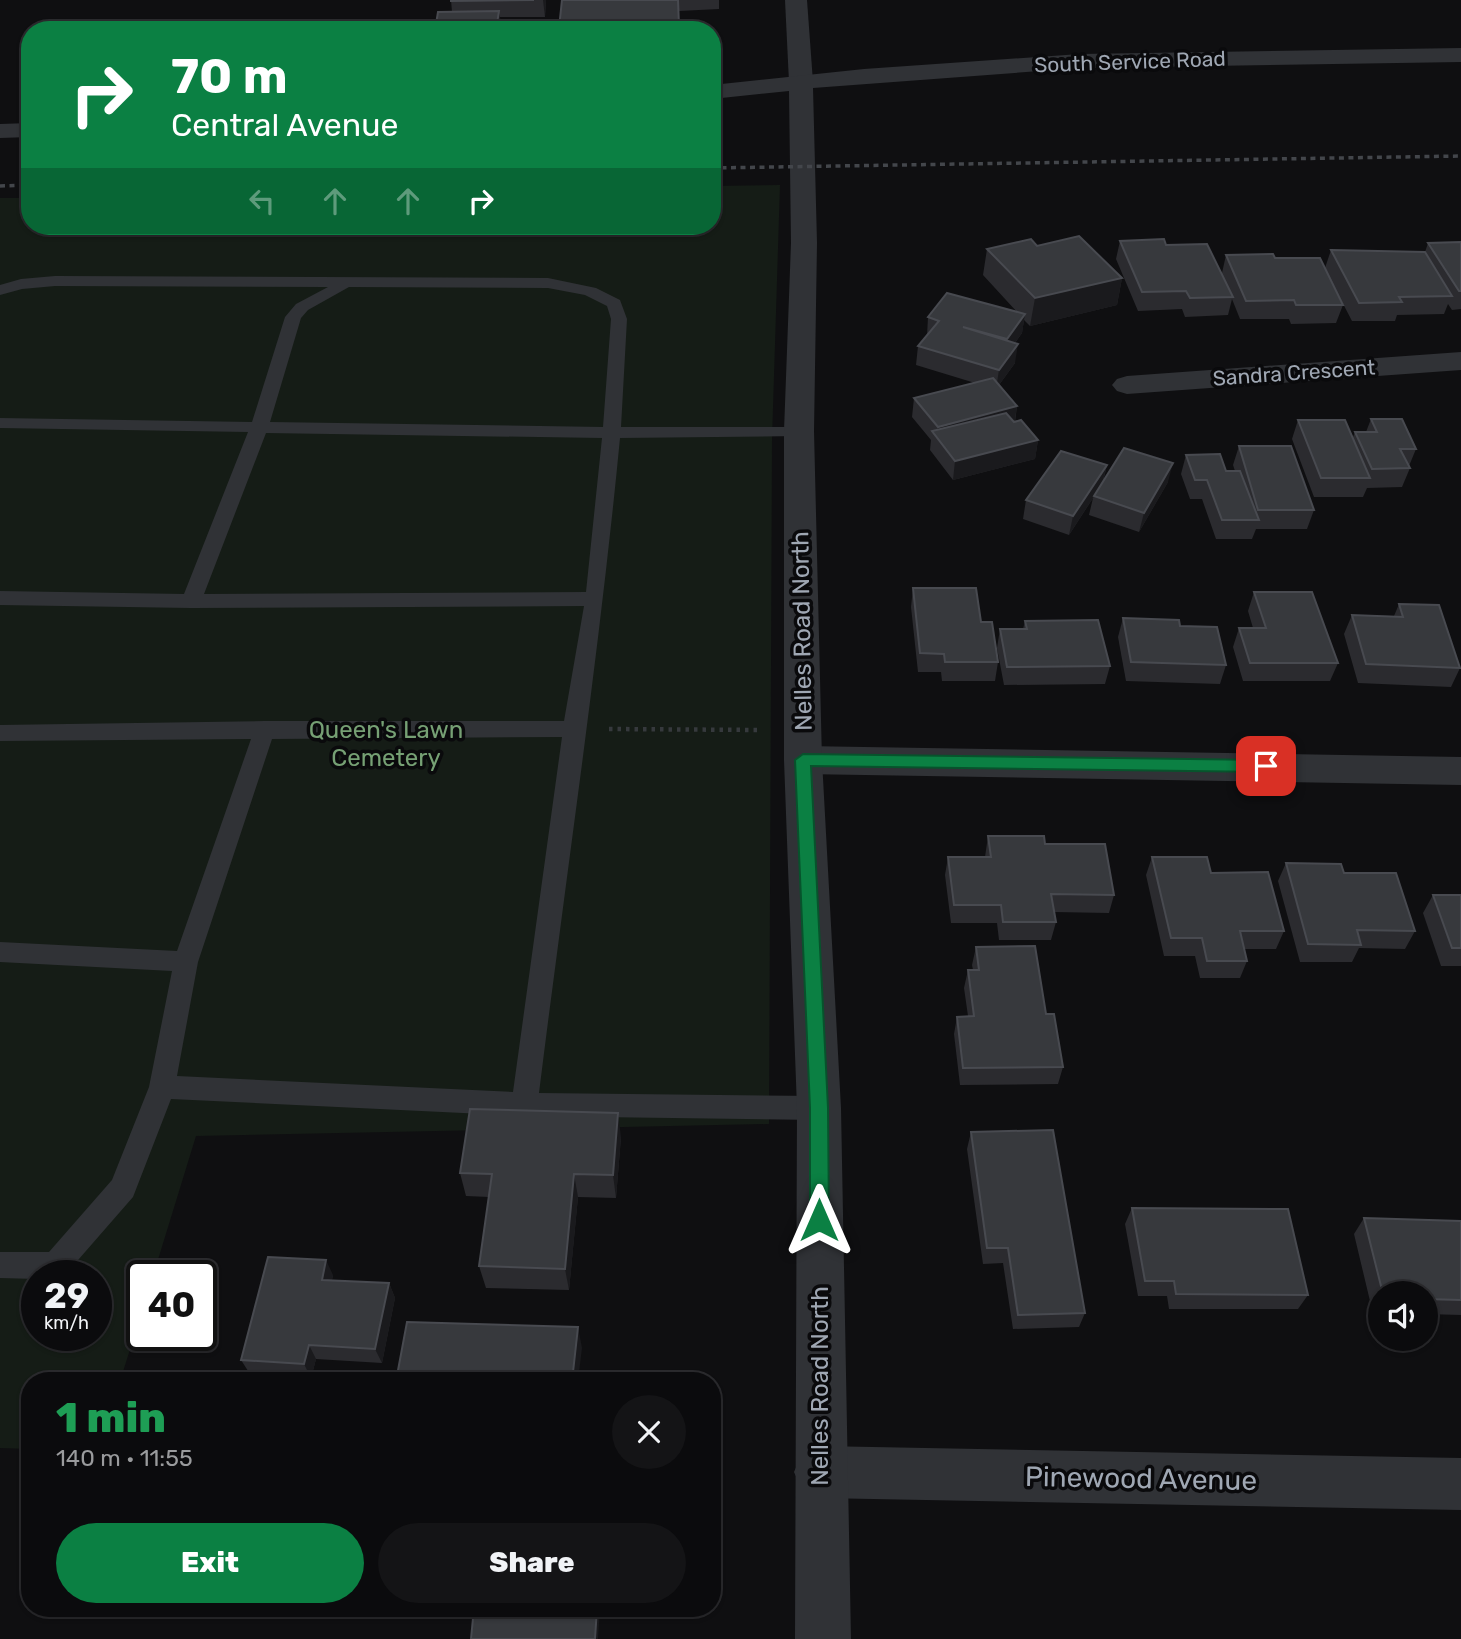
<!DOCTYPE html>
<meta charset="utf-8">
<style>
body{margin:0;font-family:Rubik,sans-serif;background:#141416;color:#f1f3f6;height:100vh;display:flex;flex-direction:column;font-size:26px;white-space:nowrap}
*{box-sizing:border-box;margin:0}
p{font-size:23px;color:#9a9b9d}
.icon{flex:none;width:38px;height:38px;fill:none;stroke:currentColor;stroke-width:2;stroke-linecap:round;stroke-linejoin:round}
.map{position:relative;flex:1;overflow:hidden}
.drawer{position:absolute;left:21px;top:1372px;width:700px;height:245px;display:flex;flex-direction:column;background:#0b0b0d;border-radius:28px;box-shadow:0 2px 5px #0004,0 0 0 2px #2b2b2e}
.drawer>*{flex:none}
.top-card{position:absolute;left:21px;top:21px;width:700px;height:214px;border-radius:28px;box-shadow:0 2px 5px #0004,0 0 0 2px #2b2b2e;background:#0b8043;color:#fff;overflow:hidden}
.fabs{position:absolute;left:1368px;top:1281px;display:grid;gap:14px}
.fabs a{display:grid;place-items:center;width:70px;height:70px;border-radius:50%;background:#0b0b0d;box-shadow:0 2px 5px #0004,0 0 0 2px #2b2b2e;font-size:35px}
.speed{position:absolute;left:21px;top:1260px;display:flex;gap:14px;font-size:35px;font-weight:700;text-align:center}
.speed>*{display:grid;place-content:center;width:91px;height:91px;border-radius:50%;background:#0b0b0d;box-shadow:0 2px 5px #0004,0 0 0 2px #2b2b2e;line-height:1}
.speed small{font-size:18px;font-weight:400}
.speed .limit{border:4px solid #111;border-radius:10px;background:#fff;color:#111}
.pin{position:absolute;display:grid;place-items:center;width:60px;height:60px;color:#fff;margin:-30px;border-radius:14px;box-shadow:0 4px 10px #0006}
.me{position:absolute;width:77px;margin:-38px;rotate:0deg;stroke-linejoin:round;filter:drop-shadow(0 0 5px #0008)}
.turn{display:flex;align-items:center;gap:24px;height:147px;padding:0 35px;font-size:32px}
.turn .icon{width:91px;height:91px;stroke-width:2.5}
.turn b{display:block;font-size:49px;line-height:60px}
.lanes{display:flex;align-items:center;height:66px;padding:0 35px;background:#0003;justify-content:center;gap:35px;direction:ltr}
.lanes .off{opacity:.35}
.round{display:grid;place-items:center;flex:none;width:74px;height:74px;border-radius:37px;background:#141416}
.summary{display:flex;align-items:center;justify-content:space-between;height:119px;padding:0 35px}
h1{font-size:42px;font-weight:800;line-height:52px;color:#1e9e55}
.action{display:flex;gap:14px;margin-top:auto;padding:14px 35px}
.action a{flex:1;height:80px;border-radius:42px;background:#0b8043;color:#fff;font-size:28px;font-weight:800;line-height:80px;text-align:center}
.action a+a{background:#141416;color:#f1f3f6}
.map>svg:first-child{display:block}
.green{fill:#151c16;fill-rule:evenodd}
.lines{fill:none;stroke-linecap:round;stroke-linejoin:round}
.path{stroke:#36393d;stroke-width:4.5;stroke-dasharray:3.5 5;stroke-linecap:butt}
.service{fill:#303236;fill-rule:evenodd}
.minor{fill:#303236;fill-rule:evenodd}
.tertiary{fill:#303236;fill-rule:evenodd}
.rail{stroke:#43464b;stroke-width:3.5;stroke-dasharray:5 4.5;stroke-linecap:butt}
.wall{fill:#2b2b2f}
.shaded-wall{fill:#1a1a1d}
.building{fill:#37393d;stroke:#484a50;stroke-width:2}
.route{fill:#0b8043;stroke:#07532c;stroke-width:2}
.labels{text-anchor:middle;stroke-width:7;stroke-linejoin:round;paint-order:stroke}
.far-street-label{font-size:21px;fill:#9fa7b3;stroke:#0a0a0c}
.street-label{font-size:24px;fill:#9fa7b3;stroke:#0a0a0c}
.park-label{font-size:24px;fill:#76a074;stroke:#0a0a0c}
.near-street-label{font-size:28px;fill:#9fa7b3;stroke:#0a0a0c}
</style>
<div class="map">
<svg width="1461" height="1639" viewBox="0 0 1461 1639">
<rect width="100%" height="100%" fill="#0f0f11"/>
<path class="green" d="M780,185l-8,255 -3,684 -573,12 -43,140h-11v36l-22,69h-90v68l-30,-1v-1250h30v28h682v-40zM37,1276h59v59h-59z"/>
<g class="lines">
<polyline class="path" points="609,729 759,730"/>
<path class="service" d="M55,276l493,2 48,10 24,12 7,19 -6,108h184l3,4 -9,5 -179,2c-21,219 -54,437 -81,655l280,3 9,4 4,8 -4,8 -9,4 -295,-4 -353,-17 -38,98 -68,78 -28,1v3l-37,-1v-26h49l63,-72 37,-93 23,-116 -172,-9v-20l177,9 74,-212 -251,2v-16l265,-4h299l20,-115 -393,2 -191,-3v-14l184,3 64,-162 -248,-4v-10l252,4 33,-105 11,-13 32,-17 -273,-1 -33,3 -22,6v-10l21,-6zM349,287l199,1 37,7 22,11 4,13 -8,108 -333,-5 31,-104 7,-8zM266,433l336,5 -16,154 -382,2zM562,737l-49,355 -336,-16 21,-114 74,-223z"/>
<g class="minor">
<polygon points="785,0 807,0 813,82 809,87 793,87 789,82"/>
<polygon points="1461,352 1461,370 1127,394 1117,391 1112,385 1117,379 1127,376"/>
<polygon points="803,746 1461,757 1461,785 803,774 790,770 784,760 790,750"/>
<polygon points="820,1446 1461,1458 1461,1510 820,1498 802,1490 794,1472 802,1454"/>
</g>
<g class="tertiary">
<polygon points="1461,48 1461,62 1080,68 813,88 817,243 814,431 822,760 841,1108 851,1639 795,1639 797,1108 784,760 784,431 791,243 789,91 712,99 712,85 864,69 1080,54"/>
<polygon points="30,123 30,137 0,138 0,124"/>
</g>
<g class="rail">
<polyline points="712,168 1461,156"/>
<polyline points="0,186 30,185"/>
</g>
</g>
<g class="wall">
<polygon points="451,0 546,0 545,17 500,17 501,30 452,12"/>
<polygon points="562,0 719,0 719,9 679,11 679,30 559,30"/>
<polygon points="1120,241 1166,245 1222,273 1226,255 1275,258 1325,268 1331,250 1425,252 1428,243 1461,242 1461,309 1452,310 1448,304 1444,314 1397,315 1395,321 1352,321 1327,273 1343,305 1336,323 1291,324 1289,319 1240,319 1232,299 1228,315 1185,317 1182,309 1138,311 1116,259"/>
<polygon points="1037,246 1122,278 1117,305 1030,326 1024,320 1022,333 1015,343 1015,363 999,385 1017,406 1015,422 1038,440 1035,459 953,480 930,450 931,440 912,417 914,398 975,383 916,365 918,346 927,336 928,317 1017,312 983,275 987,249"/>
<polygon points="1371,419 1416,449 1409,466 1410,468 1402,487 1367,488 1363,497 1314,497 1292,439 1298,420 1353,437 1355,432 1366,432"/>
<polygon points="1239,446 1314,510 1307,529 1256,529 1252,539 1216,539 1202,499 1190,499 1181,474 1186,455 1226,471 1235,471 1233,465"/>
<polygon points="1107,465 1103,482 1168,482 1139,532 1089,515 1093,498 1069,535 1023,519 1026,500"/>
<polygon points="913,588 981,622 998,662 995,681 942,681 941,672 918,672 911,607"/>
<polygon points="1254,592 1338,663 1330,681 1243,681 1233,647 1239,628 1253,628 1248,611"/>
<polygon points="1399,604 1460,668 1451,687 1358,683 1344,634 1352,615 1394,616"/>
<polygon points="1123,618 1180,626 1226,665 1220,684 1126,681 1118,637"/>
<polygon points="1025,621 1110,666 1105,684 1004,685 997,648 1000,629 1023,629"/>
<polygon points="988,836 1045,844 1114,895 1109,913 1054,912 1056,922 1051,940 999,940 997,923 951,923 945,875 948,857 985,857"/>
<polygon points="1152,857 1211,873 1284,931 1276,949 1244,949 1247,961 1240,978 1200,978 1195,956 1164,956 1146,875"/>
<polygon points="1286,863 1344,873 1415,931 1405,949 1359,948 1352,962 1300,962 1278,881"/>
<polygon points="1433,895 1461,895 1461,966 1441,966 1423,913"/>
<polygon points="976,947 1046,1014 1063,1067 1058,1084 960,1085 954,1034 957,1017 968,1016 964,988 968,970 973,970 972,965"/>
<polygon points="971,1132 1085,1313 1079,1327 1013,1329 1003,1263 983,1264 967,1149"/>
<polygon points="621,1137 616,1198 578,1197 569,1290 486,1288 479,1266 489,1197 466,1196 460,1173"/>
<polygon points="1132,1208 1308,1295 1298,1309 1169,1309 1167,1296 1138,1296 1125,1224"/>
<polygon points="1364,1218 1461,1221 1461,1315 1426,1314 1426,1293 1381,1293 1381,1302 1370,1301 1354,1234"/>
<polygon points="333,1275 332,1280 389,1283 395,1298 382,1363 316,1359 311,1378 250,1374 241,1360"/>
</g>
<g class="shaded-wall">
<polygon points="543,0 546,0 545,17"/>
<polygon points="499,11 501,30 496,30"/>
<polygon points="1122,278 1117,305 1030,326 1035,298"/>
<polygon points="1025,314 1022,333 1004,358 1007,339"/>
<polygon points="1018,344 1015,363 996,389 999,370"/>
<polygon points="1017,406 1014,425 937,437 938,427"/>
<polygon points="1038,440 1035,459 953,480 955,461"/>
<polygon points="1173,463 1168,482 1139,532 1144,513"/>
<polygon points="1107,465 1102,484 1069,535 1073,516"/>
<polygon points="618,1113 621,1137 616,1198 613,1175"/>
<polygon points="574,1174 578,1197 569,1290 565,1269"/>
<polygon points="326,1260 333,1275 329,1294 322,1280"/>
<polygon points="389,1283 395,1298 382,1363 375,1349"/>
<polygon points="578,1327 582,1348 578,1381 572,1381"/>
<polygon points="309,1345 316,1359 311,1378 304,1364"/>
<polygon points="597,1608 600,1608 598,1639 595,1639"/>
</g>
<g class="building">
<polygon points="451,0 534,0 451,1"/>
<polygon points="562,0 678,0 679,26 559,28"/>
<polygon points="499,11 496,30 435,30 438,12"/>
<polygon points="1079,236 1122,278 1035,298 987,249 1031,239 1037,246"/>
<polygon points="1164,239 1166,245 1207,244 1233,297 1190,298 1186,291 1142,292 1120,241"/>
<polygon points="1461,242 1461,291 1459,291 1428,243"/>
<polygon points="1331,250 1425,252 1452,296 1399,297 1402,302 1359,303"/>
<polygon points="1273,254 1275,258 1320,258 1343,305 1296,305 1294,300 1246,301 1226,255"/>
<polygon points="947,293 1025,314 1007,339 963,327 1018,344 999,370 918,346 939,321 928,317"/>
<polygon points="993,378 1017,406 938,427 914,398"/>
<polygon points="1006,413 1014,422 1021,420 1038,440 955,461 932,431"/>
<polygon points="1371,419 1402,419 1416,449 1400,449 1410,468 1372,469 1355,432 1377,432"/>
<polygon points="1298,420 1345,420 1370,478 1321,478"/>
<polygon points="1239,446 1291,446 1314,510 1258,510"/>
<polygon points="1124,448 1173,463 1144,513 1094,496"/>
<polygon points="1061,451 1107,465 1073,516 1026,500"/>
<polygon points="1220,454 1226,471 1240,471 1259,520 1222,520 1207,480 1195,480 1186,455"/>
<polygon points="913,588 976,588 981,622 992,622 998,662 945,662 944,654 920,653"/>
<polygon points="1254,592 1312,592 1338,663 1250,663 1239,628 1266,628"/>
<polygon points="1399,604 1439,605 1460,668 1366,664 1352,615 1403,617"/>
<polygon points="1123,618 1179,620 1180,626 1217,627 1226,665 1131,662"/>
<polygon points="1098,620 1110,666 1007,667 1000,629 1027,629 1025,621"/>
<polygon points="988,836 1044,836 1045,844 1105,844 1114,895 1051,894 1056,922 1003,922 1001,905 954,905 948,857 991,857"/>
<polygon points="1152,857 1207,857 1211,873 1268,872 1284,931 1240,931 1247,961 1207,961 1202,938 1171,938"/>
<polygon points="1286,863 1341,864 1344,873 1396,873 1415,931 1357,930 1361,945 1308,944"/>
<polygon points="1433,895 1461,895 1461,948 1452,948"/>
<polygon points="1035,946 1046,1014 1054,1014 1063,1067 963,1068 957,1017 974,1016 968,970 979,970 976,947"/>
<polygon points="470,1109 618,1113 613,1175 574,1174 565,1269 479,1266 492,1174 460,1173"/>
<polygon points="1053,1130 1085,1313 1018,1315 1008,1248 987,1248 971,1132"/>
<polygon points="1132,1208 1288,1209 1308,1295 1176,1294 1174,1281 1145,1281"/>
<polygon points="1364,1218 1461,1221 1461,1300 1426,1299 1426,1293 1418,1293 1417,1288 1381,1286"/>
<polygon points="268,1257 326,1260 322,1280 389,1283 375,1349 309,1345 304,1364 241,1360"/>
<polygon points="407,1322 578,1327 572,1381 396,1381"/>
<polygon points="474,1608 597,1608 595,1639 471,1639"/>
</g>
<polygon class="route" points="803,754 1266,760 1274,766 1266,772 811,766 828,1108 829,1220 826,1226 819,1229 813,1226 810,1220 810,1108 795,760"/>
<g class="labels">
<g class="far-street-label">
<text transform="translate(1130 62) rotate(-2)" y="7">South Service Road</text>
<text transform="translate(1294 373) rotate(-4)" y="7">Sandra Crescent</text>
</g>
<g class="street-label">
<text transform="translate(802 631) rotate(-91)" y="8">Nelles Road North</text>
<text transform="translate(820 1386) rotate(-90)" y="8">Nelles Road North</text>
</g>
<g class="park-label">
<text x="386" y="738">Queen's Lawn<tspan x="386" dy="28">Cemetery</tspan></text>
</g>
<g class="near-street-label">
<text transform="translate(1141 1478) rotate(1)" y="10">Pinewood Avenue</text>
</g>
</g>
</svg>
<div class="fabs">
<a><svg class="icon" aria-label="sound" viewBox="0 0 24 24"><path d="M4 9h4l5-4v14l-5-4H4zM17 9q2 3 0 6"/></svg></a>
</div>
<div class="speed"><div>29<small>km/h</small></div><div class="limit">40</div></div>
<div class="pin" style="left:1266px;top:766px;background:#d93025"><svg class="icon" aria-label="arrive" viewBox="0 0 24 24"><path d="M6 21V4h12l-3 4 3 4H6"/></svg></div>
<svg class="me" style="left:819px;top:1220px" viewBox="-20 -20 40 40"><path d="M0-17L14 15 0 8-14 15z" fill="#0b8043" stroke="#fff" stroke-width="4"/></svg>
<div class="top-card">
<div class="turn"><svg class="icon" aria-label="right" viewBox="0 0 24 24"><path d="M7 20v-9h11M14 6l5 5-5 5"/></svg><div><b>70 m</b>Central Avenue</div></div>
<div class="lanes"><svg class="icon off" aria-label="left" viewBox="0 0 24 24"><path d="M17 20v-9H6M10 6l-5 5 5 5"/></svg><svg class="icon off" aria-label="ahead" viewBox="0 0 24 24"><path d="M12 20V5M6 11l6-6 6 6"/></svg><svg class="icon off" aria-label="ahead" viewBox="0 0 24 24"><path d="M12 20V5M6 11l6-6 6 6"/></svg><svg class="icon" aria-label="right" viewBox="0 0 24 24"><path d="M7 20v-9h11M14 6l5 5-5 5"/></svg></div>
</div>
<section class="drawer">
<div class="summary"><div><h1>1 min</h1><p>140 m · 11:55</p></div><a class="round"><svg class="icon" aria-label="close" viewBox="0 0 24 24"><path d="M6 6l12 12M18 6L6 18"/></svg></a></div>
<div class="action"><a>Exit</a><a>Share</a></div>
</section>
</div>
